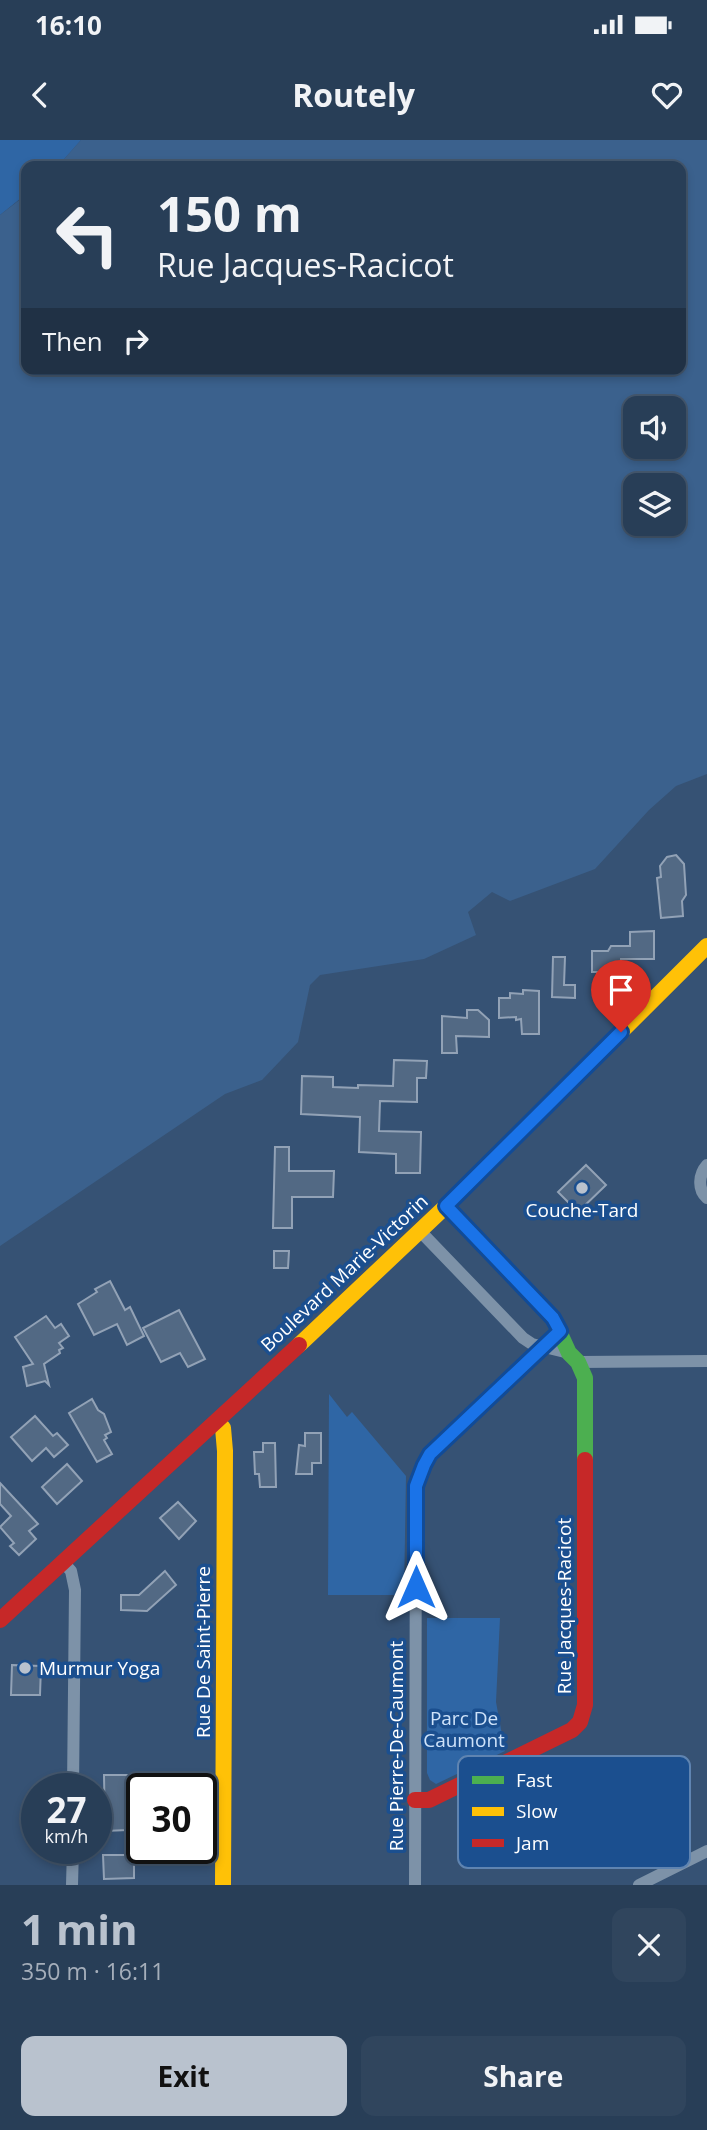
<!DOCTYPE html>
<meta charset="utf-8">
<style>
body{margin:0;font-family:"Open Sans",sans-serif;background:#30455d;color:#f1f3f6;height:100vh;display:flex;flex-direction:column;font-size:26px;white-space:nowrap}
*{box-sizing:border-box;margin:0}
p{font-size:23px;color:#a5aeba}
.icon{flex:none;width:38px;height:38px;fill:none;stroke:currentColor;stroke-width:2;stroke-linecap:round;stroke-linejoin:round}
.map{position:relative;height:1745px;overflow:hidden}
.sheet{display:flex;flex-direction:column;background:#283e57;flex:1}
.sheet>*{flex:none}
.banner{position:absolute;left:21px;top:21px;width:665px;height:214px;border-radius:14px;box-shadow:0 4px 10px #0003,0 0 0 2px #44576d;background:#283e57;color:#f1f3f6;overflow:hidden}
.tools{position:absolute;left:623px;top:256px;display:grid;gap:14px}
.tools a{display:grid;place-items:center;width:63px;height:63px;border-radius:14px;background:#283e57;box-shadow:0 4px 10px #0003,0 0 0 2px #44576d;font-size:35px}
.speed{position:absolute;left:21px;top:1633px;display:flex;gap:14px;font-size:35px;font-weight:700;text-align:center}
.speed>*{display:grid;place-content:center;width:91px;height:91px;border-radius:50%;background:#283e57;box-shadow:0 4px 10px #0003,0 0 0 2px #44576d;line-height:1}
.speed small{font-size:18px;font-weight:400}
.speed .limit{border:4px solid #111;border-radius:10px;background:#fff;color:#111}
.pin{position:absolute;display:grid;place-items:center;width:60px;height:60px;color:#fff;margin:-72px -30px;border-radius:50% 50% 50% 0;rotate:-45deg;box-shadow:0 0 7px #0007}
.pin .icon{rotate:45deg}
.me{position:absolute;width:77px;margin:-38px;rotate:0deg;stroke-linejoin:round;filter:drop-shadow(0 0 5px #0008)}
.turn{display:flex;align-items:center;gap:24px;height:147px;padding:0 21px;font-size:32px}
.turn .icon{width:91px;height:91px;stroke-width:2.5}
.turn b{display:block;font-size:49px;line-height:60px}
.then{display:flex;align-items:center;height:66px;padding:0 21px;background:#0003;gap:14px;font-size:26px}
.round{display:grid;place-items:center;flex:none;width:74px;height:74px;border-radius:14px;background:#30455d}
.headline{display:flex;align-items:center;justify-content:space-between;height:119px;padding:0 21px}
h1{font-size:42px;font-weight:700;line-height:52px;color:#b9c2ce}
.button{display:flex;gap:14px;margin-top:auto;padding:14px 21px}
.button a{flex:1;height:80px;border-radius:14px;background:#b9c2ce;color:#111;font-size:28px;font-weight:700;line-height:80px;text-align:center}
.button a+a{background:#30455d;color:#f1f3f6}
.status{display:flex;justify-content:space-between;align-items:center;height:49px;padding:0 35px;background:#283e57;direction:ltr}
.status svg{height:19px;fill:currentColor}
header{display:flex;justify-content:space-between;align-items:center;height:91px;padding:0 21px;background:#283e57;font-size:32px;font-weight:700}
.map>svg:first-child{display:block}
.green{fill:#2f66a5}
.water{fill:#3b618d;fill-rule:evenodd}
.building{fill:#526984;stroke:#92a2b6;stroke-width:2}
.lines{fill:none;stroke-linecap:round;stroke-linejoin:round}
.street{stroke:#7d92a8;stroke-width:12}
.fast{stroke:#4caf50;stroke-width:16}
.slow{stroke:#ffc107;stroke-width:16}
.jam{stroke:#c62828;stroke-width:16}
.route-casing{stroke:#114b97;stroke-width:18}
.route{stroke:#1a73e8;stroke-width:12}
.poi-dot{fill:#b9c2ce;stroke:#1b4f8f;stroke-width:2.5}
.labels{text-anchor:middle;stroke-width:7;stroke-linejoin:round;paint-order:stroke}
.poi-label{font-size:19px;fill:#fff;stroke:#1b4f8f}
.street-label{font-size:19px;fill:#fff;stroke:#1b4f8f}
.park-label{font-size:19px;fill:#cfe3fa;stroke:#1b4f8f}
.key{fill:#1b4f8f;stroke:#5f84b1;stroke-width:2}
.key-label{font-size:19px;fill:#fff}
</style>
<div class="status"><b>16:10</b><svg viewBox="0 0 49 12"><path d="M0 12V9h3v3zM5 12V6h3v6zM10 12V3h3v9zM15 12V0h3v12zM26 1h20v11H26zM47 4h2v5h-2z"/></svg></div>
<header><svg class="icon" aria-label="back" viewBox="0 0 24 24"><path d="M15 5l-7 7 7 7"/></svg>Routely<svg class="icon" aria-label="heart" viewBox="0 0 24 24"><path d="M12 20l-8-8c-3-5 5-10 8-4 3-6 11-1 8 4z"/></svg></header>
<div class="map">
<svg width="707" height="1745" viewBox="0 0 707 1745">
<rect width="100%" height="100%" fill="#365274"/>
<g class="green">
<polygon points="0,0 81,0 58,26 26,26 26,54 0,75"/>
<polygon points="329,1254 347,1277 352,1272 406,1336 404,1455 328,1455"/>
<polygon points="427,1478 500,1478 496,1562 505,1611 436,1644 430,1640 427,1633"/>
</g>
<path class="water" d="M81,0h626v634l-31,12 -27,24 -54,59 -85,32 -18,-9 -24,20 8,23 -52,24 -104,16 -10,10 -12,57 -36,38 -37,14 -225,152v-1031l26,-20v174h655v-203h-623zM635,268h39v38h-39zM635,345h39v38h-39z"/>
<g class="building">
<polygon points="676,715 684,724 686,755 682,761 683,776 661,778 657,738 661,737 660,726 667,717"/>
<polygon points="654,791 654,819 621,819 620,840 597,839 597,832 592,832 592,811 608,811 611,806 630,806 630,792"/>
<polygon points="553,817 565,817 564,845 575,845 575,858 552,857"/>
<polygon points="523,850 539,851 539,894 522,894 521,879 516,880 516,877 499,878 499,858 510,858 510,853 523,854"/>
<polygon points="467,870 478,870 489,880 489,897 456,896 457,913 442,913 442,876 467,878"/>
<polygon points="394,920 427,921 426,938 417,938 417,962 380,961 379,991 421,992 420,1033 396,1033 396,1014 359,1012 360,977 301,974 302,936 333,937 333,947 358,948 358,945 393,946"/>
<polygon points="275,1007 289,1007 289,1031 334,1031 333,1057 292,1057 292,1088 273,1088"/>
<polygon points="586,1025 606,1045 578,1072 558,1052"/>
<polygon points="274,1111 289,1111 288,1128 274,1128"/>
<polygon points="110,1141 125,1170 130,1167 144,1196 127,1205 117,1184 94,1195 78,1164 97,1152 95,1149"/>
<polygon points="179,1170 205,1219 188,1227 180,1213 161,1222 143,1188"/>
<polygon points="46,1176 55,1188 61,1184 69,1196 59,1203 63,1208 59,1210 60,1213 44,1224 49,1245 45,1241 27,1246 23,1227 33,1224 15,1197"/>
<polygon points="92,1259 98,1270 104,1274 111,1292 105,1295 107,1298 104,1300 112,1314 97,1322 69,1273"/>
<polygon points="35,1276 53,1296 57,1293 68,1305 54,1317 46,1308 32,1321 11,1297"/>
<polygon points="305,1293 321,1293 321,1323 312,1323 312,1334 296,1334 299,1305 305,1306"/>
<polygon points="263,1303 275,1303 276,1347 260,1347 259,1334 255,1334 254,1312 263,1312"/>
<polygon points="67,1324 82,1341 57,1364 42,1347"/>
<polygon points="0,1343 38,1384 29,1391 36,1399 19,1415 10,1406 14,1403 0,1387 11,1376 0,1364"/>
<polygon points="178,1362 196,1381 179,1399 160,1378"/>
<polygon points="165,1431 176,1445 147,1471 121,1470 121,1455 139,1455"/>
<polygon points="12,1525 41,1526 40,1555 11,1555"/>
<polygon points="104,1635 129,1635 129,1657 126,1657 127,1690 105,1691"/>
<polygon points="103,1715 134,1715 134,1738 104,1739"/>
</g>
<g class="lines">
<g class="street">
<path d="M707,1025c-8,9 -10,24 0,33"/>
<polyline points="420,1091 523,1198 532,1204 569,1213"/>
<polyline points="578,1222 707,1221"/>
<polyline points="63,1422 71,1431 75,1450 73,1648"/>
<polyline points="72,1745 73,1708"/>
<polyline points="415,1745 416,1346 423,1325 431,1314 560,1191"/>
<polyline points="639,1745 707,1711"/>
</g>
<polyline class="fast" points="446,1066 553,1178 569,1213 578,1222 585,1238 585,1320"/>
<g class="slow">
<polyline points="299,1205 443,1069 707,806"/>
<polyline points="217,1281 223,1288 225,1311 223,1745"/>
</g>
<g class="jam">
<polyline points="0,1480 299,1205"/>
<polyline points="415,1660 429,1660 572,1590 580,1582 585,1565 585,1320"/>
</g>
</g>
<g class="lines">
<defs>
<polyline id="route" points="416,1447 416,1346 424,1325 430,1314 560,1191 553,1178 446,1066 621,892"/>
</defs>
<use href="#route" class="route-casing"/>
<use href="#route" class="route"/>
</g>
<g class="poi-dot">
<circle cx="582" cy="1048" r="7"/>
<circle cx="25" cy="1528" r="7"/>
</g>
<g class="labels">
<g class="poi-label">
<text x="582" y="1077">Couche-Tard</text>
<text x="39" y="1535" text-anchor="start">Murmur Yoga</text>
</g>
<g class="street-label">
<text transform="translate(344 1133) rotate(-43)" y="7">Boulevard Marie-Victorin</text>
<text transform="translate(564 1466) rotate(-90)" y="7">Rue Jacques-Racicot</text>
<text transform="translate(203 1512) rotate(-90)" y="7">Rue De Saint-Pierre</text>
<text transform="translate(396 1606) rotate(-90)" y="7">Rue Pierre-De-Caumont</text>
</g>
<g class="park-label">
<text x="464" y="1585">Parc De<tspan x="464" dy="22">Caumont</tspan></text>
</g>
</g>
<rect x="458" y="1616" width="232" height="112" rx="10" class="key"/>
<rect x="472" y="1636" width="32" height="8" fill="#4caf50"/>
<rect x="472" y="1667" width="32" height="9" fill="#ffc107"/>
<rect x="472" y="1699" width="32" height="8" fill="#c62828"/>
<g class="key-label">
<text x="516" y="1647">Fast</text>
<text x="516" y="1678">Slow</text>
<text x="516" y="1710">Jam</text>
</g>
</svg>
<div class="tools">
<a><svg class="icon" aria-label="sound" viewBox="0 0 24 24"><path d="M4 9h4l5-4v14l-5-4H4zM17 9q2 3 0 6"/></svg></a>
<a><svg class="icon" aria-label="layers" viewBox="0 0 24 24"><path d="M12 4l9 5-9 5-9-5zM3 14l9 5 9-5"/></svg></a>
</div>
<div class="speed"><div>27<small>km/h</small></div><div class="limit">30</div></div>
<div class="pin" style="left:621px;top:892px;background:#d93025"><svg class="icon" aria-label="arrive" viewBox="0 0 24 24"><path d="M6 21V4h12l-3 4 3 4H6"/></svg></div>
<svg class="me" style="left:416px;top:1447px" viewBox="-20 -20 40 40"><path d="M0-17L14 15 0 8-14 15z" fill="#1a73e8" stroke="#fff" stroke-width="4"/></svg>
<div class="banner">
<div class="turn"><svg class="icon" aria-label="left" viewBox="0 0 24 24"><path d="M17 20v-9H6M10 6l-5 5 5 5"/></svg><div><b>150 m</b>Rue Jacques-Racicot</div></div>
<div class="then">Then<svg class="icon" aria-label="right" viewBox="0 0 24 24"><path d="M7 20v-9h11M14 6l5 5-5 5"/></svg></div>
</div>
</div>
<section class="sheet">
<div class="headline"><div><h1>1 min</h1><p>350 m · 16:11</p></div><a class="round"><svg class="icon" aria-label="close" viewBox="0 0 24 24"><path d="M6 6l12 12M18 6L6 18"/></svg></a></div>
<div class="button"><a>Exit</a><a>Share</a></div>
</section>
